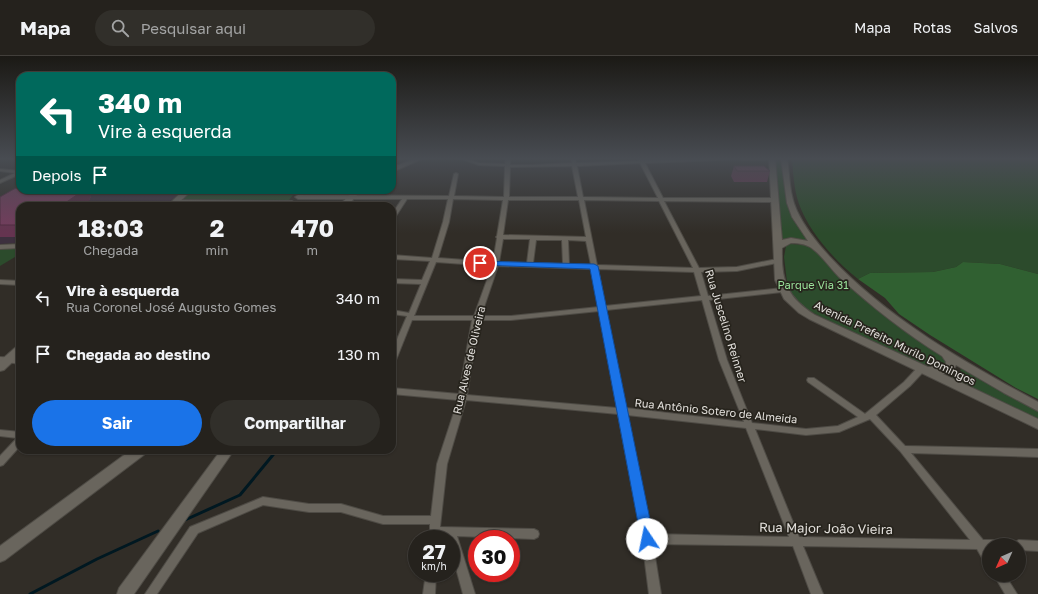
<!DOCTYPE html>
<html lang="pt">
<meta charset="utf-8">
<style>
body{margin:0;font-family:"Golos Text",sans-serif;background:#312f2a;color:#f1f3f6;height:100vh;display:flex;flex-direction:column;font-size:15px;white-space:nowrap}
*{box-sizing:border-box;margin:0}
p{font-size:13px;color:#a3a4a4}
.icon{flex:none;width:22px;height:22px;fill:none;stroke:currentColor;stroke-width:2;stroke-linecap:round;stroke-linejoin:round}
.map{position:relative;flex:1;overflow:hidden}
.drawer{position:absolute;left:16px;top:146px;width:380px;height:252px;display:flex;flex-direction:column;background:#25221d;border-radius:12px;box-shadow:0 1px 3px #0004,0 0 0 1px #423f3b}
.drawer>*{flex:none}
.top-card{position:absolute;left:16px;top:16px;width:380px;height:122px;border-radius:12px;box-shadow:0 1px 3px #0004,0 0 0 1px #423f3b;background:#00695c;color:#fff;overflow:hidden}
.needle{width:26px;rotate:225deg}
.buttons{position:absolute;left:982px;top:482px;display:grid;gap:8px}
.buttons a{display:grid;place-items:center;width:44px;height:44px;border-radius:50%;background:#25221d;box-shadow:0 1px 3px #0004,0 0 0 1px #423f3b;font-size:20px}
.speed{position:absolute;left:408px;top:474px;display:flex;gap:8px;font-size:20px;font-weight:700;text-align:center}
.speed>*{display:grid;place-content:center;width:52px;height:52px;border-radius:50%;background:#25221d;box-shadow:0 1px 3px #0004,0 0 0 1px #423f3b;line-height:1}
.speed small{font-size:10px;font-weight:400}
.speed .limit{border:6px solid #d22;background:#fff;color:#111}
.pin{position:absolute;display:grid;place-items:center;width:34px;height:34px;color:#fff;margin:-17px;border:2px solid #fff;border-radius:50%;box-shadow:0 1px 4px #0007}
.me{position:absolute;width:44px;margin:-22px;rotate:349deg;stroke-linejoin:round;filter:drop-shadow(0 0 3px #0008)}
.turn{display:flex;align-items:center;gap:14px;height:84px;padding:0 16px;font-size:18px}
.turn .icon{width:52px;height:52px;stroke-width:2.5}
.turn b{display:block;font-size:28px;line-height:34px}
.then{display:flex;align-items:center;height:38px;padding:0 16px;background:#0003;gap:8px;font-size:15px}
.eta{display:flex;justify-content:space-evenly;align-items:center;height:68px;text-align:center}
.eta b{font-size:24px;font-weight:700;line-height:28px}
.cta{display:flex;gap:8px;margin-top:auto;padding:8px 16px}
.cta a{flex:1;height:46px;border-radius:24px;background:#1a73e8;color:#fff;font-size:16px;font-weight:700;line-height:46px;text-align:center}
.cta a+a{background:#312f2a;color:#f1f3f6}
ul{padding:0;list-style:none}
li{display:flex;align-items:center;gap:12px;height:56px;padding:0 16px}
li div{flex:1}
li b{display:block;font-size:15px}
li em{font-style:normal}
header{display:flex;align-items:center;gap:24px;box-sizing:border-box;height:56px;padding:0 20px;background:#25221d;border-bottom:1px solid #423f3b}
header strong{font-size:19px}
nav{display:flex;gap:22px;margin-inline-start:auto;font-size:14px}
.search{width:280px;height:36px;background:#312f2a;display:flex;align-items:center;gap:10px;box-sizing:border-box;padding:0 14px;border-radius:22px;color:#a3a4a4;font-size:15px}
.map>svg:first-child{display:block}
.commercial{fill:#3d303e}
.green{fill:#2c4b2c}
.forest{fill:#306031}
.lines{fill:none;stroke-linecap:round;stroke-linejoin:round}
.stream{stroke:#001821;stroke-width:3}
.street-casing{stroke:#4e4b45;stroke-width:2}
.secondary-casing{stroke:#4e4b45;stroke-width:2}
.street{fill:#69655d;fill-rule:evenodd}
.secondary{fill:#69655d;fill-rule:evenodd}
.wall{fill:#653450}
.shaded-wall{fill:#522a41}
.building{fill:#753c5d;stroke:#522a41}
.route{fill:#1a73e8;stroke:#114b97}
.labels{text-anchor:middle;stroke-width:3.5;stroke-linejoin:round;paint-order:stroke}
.park-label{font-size:11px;fill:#99e099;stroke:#27241d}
.street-label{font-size:11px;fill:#e3e0dc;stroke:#27241d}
.near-street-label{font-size:13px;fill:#e3e0dc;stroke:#27241d}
</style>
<header>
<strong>Mapa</strong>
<div class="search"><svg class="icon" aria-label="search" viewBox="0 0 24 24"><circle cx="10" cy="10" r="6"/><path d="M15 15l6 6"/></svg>Pesquisar aqui</div>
<nav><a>Mapa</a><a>Rotas</a><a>Salvos</a></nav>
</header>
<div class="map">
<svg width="1038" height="538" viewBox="0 0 1038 538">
<rect width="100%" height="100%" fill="#312d27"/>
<polygon class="commercial" points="37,134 183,134 165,150 20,150 20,187 0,188 0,148"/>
<g class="green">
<path d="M775,102h7c2,32 7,59 28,85l-17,-4 -11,1z"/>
<path d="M792,102h246v116l-38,-10 -37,-2 -7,5 -23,5 -63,1 -12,6c-23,-18 -49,-47 -59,-75 -5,-14 -6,-32 -7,-46z"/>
<polygon points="193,134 297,134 289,144 184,143"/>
<polygon points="791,188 805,189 813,193 849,229 941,297 948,309 933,312 897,298 803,252 788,234 784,201 786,190"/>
<polygon points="20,192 20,198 0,210 0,193"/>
<polygon points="961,310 1038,355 1038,364 949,322 960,319"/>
</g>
<polygon class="forest" points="963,206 1000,208 1038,218 1038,343 1016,332 930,279 899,258 885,242 858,223 870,217 933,216 956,211"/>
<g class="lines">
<g class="stream">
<polyline points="185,464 240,439 277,394"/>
<polyline points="30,538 97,503 158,475"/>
</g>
<defs>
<g id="street">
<path d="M459,102h5l15,5 26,1 1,-6h4v7h22l40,-2 -1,-5h4l1,5 63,-2 -1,-3h4l1,2 101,-2 -2,1 -97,4 18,35h112l3,2 -3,2 -111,-1 35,67 38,-1 40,-8 3,2 -3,2 -40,8 -36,1 7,24 74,-8 3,2 -3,2 -73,8 18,60 25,63 54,6 32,-3 20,-9 -50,-35 -1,-2 1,-2h6l51,36 39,-32 14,-15h6l1,2 -1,2 -14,15 -34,29 29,31 133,3v8l-127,-4 72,87h21l4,2 1,3h-20v19l-4,-1 -8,-14 -174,-3 20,48h-12l-18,-48 -140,-2 8,50h-12l-7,-55 -24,-125 -152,-14 -19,64 -7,63 94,2 4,2 1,3 -1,3 -4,2 -77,-3 18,58h-12l-12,-44v-11h-3l-1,-3h-7v3h-10v-15h-47l-42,-12h-32l-46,-7 -65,28 -41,61h-12l45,-67 73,-30 46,7h32l42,12h48l6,-52 21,-64 -66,-6v-6l67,6 13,-74h-60l-16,40 -4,3v-12l15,-35 -15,-2v-4l17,3 12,-29 -29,-1v-4l30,1 8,-19 -38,-2v-4l40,3 11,-36 5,-23h-41l-13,20 -2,1v-6l10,-15h-104l-3,-2 3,-2 151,1 5,-22 2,-1 2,1 -4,22 50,1 1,-31 -26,-1zM640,107l18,35 -75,-1 -6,-31zM572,110l6,31h-69l1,-30zM453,143l50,1 -6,36 -1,1 1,1 -4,24 -55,-4 11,-36zM508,144h71l7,37 -83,-2zM584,144l75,1 34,67 -96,-3zM503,183h27l-3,24 -28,-1zM536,184h26l1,24 -30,-1zM568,184l18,1 5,24 -22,-1zM436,206l56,4 -18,50h-60zM498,210l93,3 8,38 -88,9h-30zM598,213l96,3 7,24 -96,10zM702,244l17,60 25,62 -118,-14 -20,-98zM599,255l18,97 -150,-13 12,-75h32zM627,359l119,13 43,109 -138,-3zM870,363l30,32 70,89 -171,-3 -44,-108 51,6 33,-3z"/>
<polygon points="392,109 399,109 401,110 399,111 392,111"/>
<polygon points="0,113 20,115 20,118 0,127 0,124 15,117 0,115"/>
<polygon points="175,144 292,145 295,147 292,149 173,147 172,146"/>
<polygon points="0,224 20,225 20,229 0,228"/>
<polygon points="0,301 20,302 20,308 0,305"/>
<polygon points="0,374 20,376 20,390 3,409 0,410 0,400 17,382 0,380"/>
<path d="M115,394h24l2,3 -1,3c-7,2 -17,-1 -24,-4z"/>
<polygon points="1019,484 1038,485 1038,495 1019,494 1019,489 1014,489 1015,486"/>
<polygon points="426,517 436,517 435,538 423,538"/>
<polygon points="994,519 1005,519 1017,538 1005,538"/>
</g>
<g id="secondary">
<polygon points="416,102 424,102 392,116 392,112"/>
<polygon points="738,102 768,102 765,104 741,104"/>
<path d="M769,102h6l7,82 9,-2 17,3 -16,-24 -5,-14 -6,-45h6c3,18 2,36 10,53 8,17 21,33 33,46 58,62 134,105 208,145v9l-34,-18 -48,-28 -3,6 -10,3 95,45v10l-229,-110 -10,-6 -15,-14 -9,-19zM791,187c8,0 17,1 23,7 9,7 16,18 25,27 32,29 66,56 103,79l4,6 -2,4 -16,1 -113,-52c-28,-18 -34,-34 -33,-67z"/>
<polygon points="184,134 192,134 175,150 167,150"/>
<polygon points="354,134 362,134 347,150 339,150"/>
<polygon points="20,188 20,192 0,193 0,189"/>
<polygon points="20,290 20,299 4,314 0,315 0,305 16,291"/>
<polygon points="131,394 146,394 145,398 5,504 0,506 0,490"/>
<polygon points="221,394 234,394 134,538 117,538 119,532"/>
</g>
</defs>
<use href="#street" class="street-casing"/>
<use href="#secondary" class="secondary-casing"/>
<use href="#street" class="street"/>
<use href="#secondary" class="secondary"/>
</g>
<g class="wall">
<polygon points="734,110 770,115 767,126 734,126 731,120"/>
<polygon points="88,135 91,141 89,143 90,144 20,150 20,181 0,181 0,141"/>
</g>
<polygon class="shaded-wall" points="80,134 90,134 88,135 91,141 89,143 90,144 82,150 66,150 65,147"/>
<g class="building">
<polygon points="734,110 764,110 770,115 737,115"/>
<polygon points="20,131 20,134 84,134 65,147 67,150 20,150 20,168 18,169 0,169 0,141 14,133"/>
</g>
<linearGradient id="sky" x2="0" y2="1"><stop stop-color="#1b1915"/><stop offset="0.58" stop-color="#484c52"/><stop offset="1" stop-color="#484c52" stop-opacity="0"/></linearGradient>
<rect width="1038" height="177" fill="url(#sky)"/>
<polygon class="route" points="477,205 594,208 598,210 654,483 652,487 647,489 642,487 641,483 590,213 480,209 477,209"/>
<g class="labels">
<g class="park-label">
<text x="813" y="233">Parque Via 31</text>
</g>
<g class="street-label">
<text transform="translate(726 270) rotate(73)" y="4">Rua Juscelino Reinner</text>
<text transform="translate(895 287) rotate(26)" y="4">Avenida Prefeito Murilo Domingos</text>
<text transform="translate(469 304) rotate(-77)" y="4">Rua Alves de Oliveira</text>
<text transform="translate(716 355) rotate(6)" y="4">Rua Antônio Sotero de Almeida</text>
</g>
<g class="near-street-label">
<text transform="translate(826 472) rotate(1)" y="5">Rua Major João Vieira</text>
</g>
</g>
</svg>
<div class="buttons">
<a><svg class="needle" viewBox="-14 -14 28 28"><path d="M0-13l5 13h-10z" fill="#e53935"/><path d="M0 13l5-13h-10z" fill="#a3a4a4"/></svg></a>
</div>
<div class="speed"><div>27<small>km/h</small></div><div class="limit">30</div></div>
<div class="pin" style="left:480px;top:207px;background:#d93025"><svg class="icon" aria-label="arrive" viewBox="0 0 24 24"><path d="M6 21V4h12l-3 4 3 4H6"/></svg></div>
<svg class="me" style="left:647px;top:483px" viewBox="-20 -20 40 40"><circle r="19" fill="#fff"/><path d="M0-13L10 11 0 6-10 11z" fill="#1a73e8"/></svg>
<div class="top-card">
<div class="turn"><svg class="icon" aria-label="left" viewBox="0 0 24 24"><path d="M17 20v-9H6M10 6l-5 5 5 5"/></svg><div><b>340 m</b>Vire à esquerda</div></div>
<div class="then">Depois<svg class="icon" aria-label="arrive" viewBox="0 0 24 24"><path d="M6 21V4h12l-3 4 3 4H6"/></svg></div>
</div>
<section class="drawer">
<div class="eta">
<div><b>18:03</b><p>Chegada</p></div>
<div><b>2</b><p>min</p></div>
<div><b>470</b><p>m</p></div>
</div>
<ul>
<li><svg class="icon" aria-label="left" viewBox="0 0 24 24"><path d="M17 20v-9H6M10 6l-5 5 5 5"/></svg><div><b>Vire à esquerda</b><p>Rua Coronel José Augusto Gomes</p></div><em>340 m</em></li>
<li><svg class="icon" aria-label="arrive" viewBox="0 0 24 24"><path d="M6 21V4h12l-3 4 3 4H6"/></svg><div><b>Chegada ao destino</b></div><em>130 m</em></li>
</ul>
<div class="cta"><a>Sair</a><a>Compartilhar</a></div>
</section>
</div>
